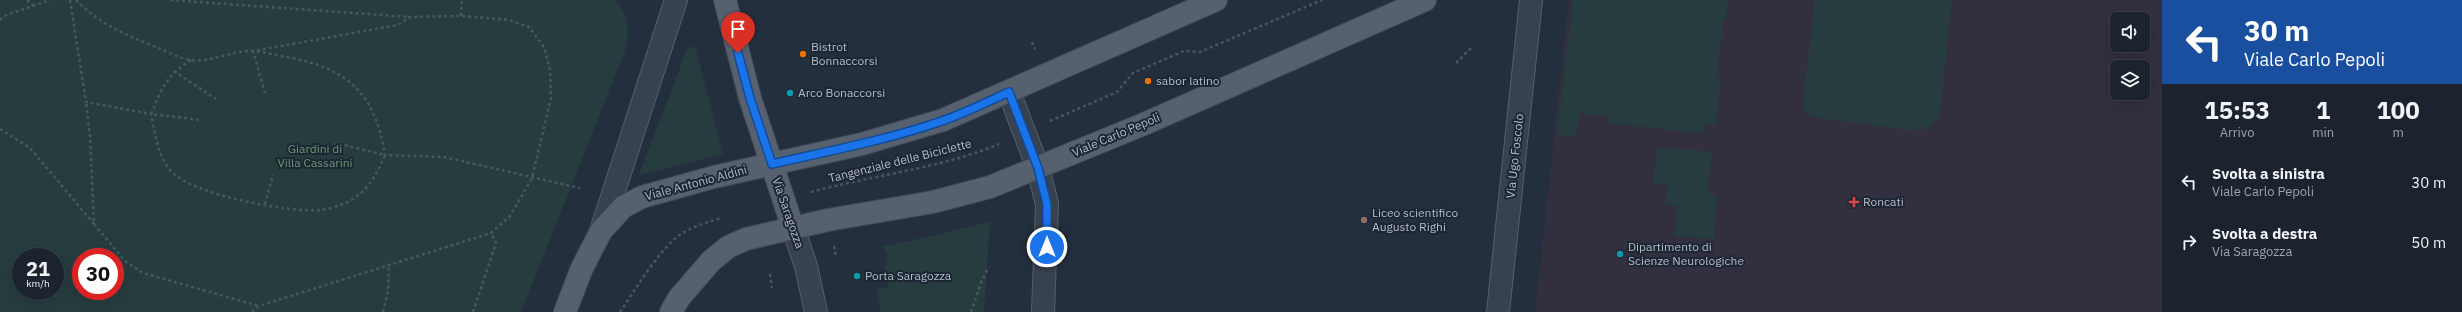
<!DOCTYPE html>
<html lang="it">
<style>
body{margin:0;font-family:"IBM Plex Sans",sans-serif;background:#242b36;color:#f1f3f6;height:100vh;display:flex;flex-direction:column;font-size:15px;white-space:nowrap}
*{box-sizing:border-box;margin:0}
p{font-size:13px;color:#a0a4aa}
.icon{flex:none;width:22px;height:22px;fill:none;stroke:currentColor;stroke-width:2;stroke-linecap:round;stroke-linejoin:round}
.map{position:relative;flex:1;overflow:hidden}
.sheet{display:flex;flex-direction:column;background:#1b232e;width:300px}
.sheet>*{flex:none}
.top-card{background:#1a4fa0;color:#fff;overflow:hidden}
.fabs{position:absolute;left:2110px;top:12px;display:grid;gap:8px}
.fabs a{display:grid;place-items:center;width:40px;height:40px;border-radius:6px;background:#1b232e;box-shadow:0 4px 16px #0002,0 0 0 1px #39404a;font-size:20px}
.speed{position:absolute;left:12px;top:248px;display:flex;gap:8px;font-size:20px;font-weight:700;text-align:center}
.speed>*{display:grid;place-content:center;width:52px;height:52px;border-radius:50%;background:#1b232e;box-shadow:0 4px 16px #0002,0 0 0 1px #39404a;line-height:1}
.speed small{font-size:10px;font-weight:400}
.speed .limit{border:6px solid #d22;background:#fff;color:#111}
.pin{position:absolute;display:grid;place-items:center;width:34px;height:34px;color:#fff;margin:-41px -17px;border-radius:50% 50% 50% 0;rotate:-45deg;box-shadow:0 0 4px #0007}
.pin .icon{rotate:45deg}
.me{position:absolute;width:44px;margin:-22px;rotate:0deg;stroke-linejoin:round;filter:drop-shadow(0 0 3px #0008)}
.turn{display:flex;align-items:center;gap:14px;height:84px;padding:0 16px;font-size:18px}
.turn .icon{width:52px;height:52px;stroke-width:2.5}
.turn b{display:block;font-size:28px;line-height:34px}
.eta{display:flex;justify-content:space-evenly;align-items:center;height:68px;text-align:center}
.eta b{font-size:24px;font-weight:700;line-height:28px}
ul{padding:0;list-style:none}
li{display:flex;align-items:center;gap:12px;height:60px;padding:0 16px}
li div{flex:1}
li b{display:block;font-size:15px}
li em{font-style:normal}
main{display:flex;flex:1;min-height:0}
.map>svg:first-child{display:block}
.medical{fill:#32303f;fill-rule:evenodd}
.green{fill:#263c3f;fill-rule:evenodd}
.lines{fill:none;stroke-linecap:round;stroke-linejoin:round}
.minor-casing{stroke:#565f6c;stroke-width:24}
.major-casing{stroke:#414a57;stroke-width:24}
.path{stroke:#44595c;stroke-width:2.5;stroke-dasharray:3 3;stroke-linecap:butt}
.minor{stroke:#38414e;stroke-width:22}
.major{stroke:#56606e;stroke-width:22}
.route-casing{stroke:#114b97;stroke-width:10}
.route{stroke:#1a73e8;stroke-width:7}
.food-dot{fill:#e8710a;stroke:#1d2633;stroke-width:1.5}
.culture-dot{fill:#0f9aa8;stroke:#1d2633;stroke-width:1.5}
.health-dot{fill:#e0444e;stroke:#1d2633;stroke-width:1.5}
.education-dot{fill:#8d6e63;stroke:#1d2633;stroke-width:1.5}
.labels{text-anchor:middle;stroke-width:4;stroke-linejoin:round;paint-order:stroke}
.poi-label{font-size:12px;fill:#b4bcc9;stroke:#1d2633;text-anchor:start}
.street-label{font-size:12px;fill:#b4bcc9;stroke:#1d2633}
.park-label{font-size:12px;fill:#6b9a76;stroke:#1d2633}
</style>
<main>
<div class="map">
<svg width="2162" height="312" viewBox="0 0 2162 312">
<rect width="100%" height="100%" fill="#242f3e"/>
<path class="medical" d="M1569,0h593v312h-627zM2117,19h26v26h-26zM2117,67h26v26h-26z"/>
<g class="green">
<path d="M0,0h615c14,14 14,29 11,48l-105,264h-521zM21,257h34v34h-34zM81,257h34v34h-34z"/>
<polygon points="1573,0 1728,0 1726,20 1723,20 1717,77 1721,78 1716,124 1706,123 1704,134 1608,123 1609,116 1579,113 1576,137 1557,135"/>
<polygon points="1815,0 1952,0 1940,115 1928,129 1907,130 1808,116 1802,108"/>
<polygon points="695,46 723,154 639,175 687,49"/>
<polygon points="1657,147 1712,152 1708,191 1717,199 1714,239 1674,236 1678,206 1665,205 1668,185 1653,184"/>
<polygon points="990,222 984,312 881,312 877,290 888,287 885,268 888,256 883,247"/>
</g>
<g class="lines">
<defs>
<g id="minor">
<polyline points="1009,92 1038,168 1047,204 1043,312"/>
<polyline points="793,228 806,266 816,312"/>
<polyline points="601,231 676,0"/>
<polyline points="1498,312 1531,0"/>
</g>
<g id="major">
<polyline points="725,0 750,98 793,228"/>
<polyline points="565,312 582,268 601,231 623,207 642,197 714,177 862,144 943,120 1216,0"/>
<polyline points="671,312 679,298 711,261 728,247 746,239 828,220 933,202 990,187 1144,124 1425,0"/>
</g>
</defs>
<use href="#minor" class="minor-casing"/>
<use href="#major" class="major-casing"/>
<g class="path">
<polyline points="27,0 34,6"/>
<path d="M70,0l16,102 65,12c4,19 6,39 18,55 20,26 121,44 153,41 7,-1 15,-4 21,-6 23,-9 33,-28 42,-49l-50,-12"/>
<path d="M76,0c23,24 50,35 80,47 11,5 23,11 34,13 20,3 43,-10 63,-9 11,1 23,4 33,6 62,11 89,36 99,98l59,2 136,31"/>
<polyline points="170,0 410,17"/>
<polyline points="461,16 462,0"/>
<polyline points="0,20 4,16 50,0"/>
<polyline points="1032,42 1035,49"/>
<path d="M191,60c-25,16 -29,28 -40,54l50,6"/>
<polyline points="1456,63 1473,46"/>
<polyline points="174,71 216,99"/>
<polyline points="1050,121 1117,92 1133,73 1184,51 1200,52 1322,0"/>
<polyline points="0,129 30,148 94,224 90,136 86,102"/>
<path d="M811,192c62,-17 128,-23 188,-48"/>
<polyline points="265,204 273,174"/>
<polyline points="94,224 125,261 143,273 259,306"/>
<polyline points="834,246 836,256"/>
<polyline points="770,274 772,288"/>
<polyline points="252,312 259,306 491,233 510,216 532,178 551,98 550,70 544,47 529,27 509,20 461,16 410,17 398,25 253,51 265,93"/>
<polyline points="383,312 388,291 389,266"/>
<polyline points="473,312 496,243 491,233"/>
<path d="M620,312c16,-23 39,-63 61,-78 13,-8 27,-12 41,-16"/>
<polyline points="971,312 981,283 987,270"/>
</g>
<use href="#minor" class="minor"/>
<use href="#major" class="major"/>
</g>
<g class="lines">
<defs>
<path id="route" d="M738,53l12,45 22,66c57,-13 115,-24 170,-43 23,-8 45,-19 67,-29l29,76 9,36v43"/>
</defs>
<use href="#route" class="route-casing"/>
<use href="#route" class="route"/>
</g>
<g class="food-dot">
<circle cx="803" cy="54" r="4"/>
<circle cx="1148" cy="81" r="4"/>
</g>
<g class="culture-dot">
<circle cx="790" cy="93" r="4"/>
<circle cx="1620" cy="254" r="4"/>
<circle cx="857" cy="276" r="4"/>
</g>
<path class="health-dot" d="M1852 196h4v4h4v4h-4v4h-4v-4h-4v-4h4z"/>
<circle class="education-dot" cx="1364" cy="220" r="4"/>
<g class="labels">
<g class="poi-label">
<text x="811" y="51">Bistrot<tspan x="811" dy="14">Bonnaccorsi</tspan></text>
<text x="1156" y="85">sabor latino</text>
<text x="798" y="97">Arco Bonaccorsi</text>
<text x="1863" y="206">Roncati</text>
<text x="1372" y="217">Liceo scientifico<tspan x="1372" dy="14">Augusto Righi</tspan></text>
<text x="1628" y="251">Dipartimento di<tspan x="1628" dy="14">Scienze Neurologiche</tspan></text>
<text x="865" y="280">Porta Saragozza</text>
</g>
<g class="street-label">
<text transform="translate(1116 135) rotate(-23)" y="4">Viale Carlo Pepoli</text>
<text transform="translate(1515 156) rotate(-84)" y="4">Via Ugo Foscolo</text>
<text transform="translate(900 161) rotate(-14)" y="4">Tangenziale delle Biciclette</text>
<text transform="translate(696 183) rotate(-15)" y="4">Viale Antonio Aldini</text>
<text transform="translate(788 213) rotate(71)" y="4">Via Saragozza</text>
</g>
<g class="park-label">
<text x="315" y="153">Giardini di<tspan x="315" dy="14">Villa Cassarini</tspan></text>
</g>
</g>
</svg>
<div class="fabs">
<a><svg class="icon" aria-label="sound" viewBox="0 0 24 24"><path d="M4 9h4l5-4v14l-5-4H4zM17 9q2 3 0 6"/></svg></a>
<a><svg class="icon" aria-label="layers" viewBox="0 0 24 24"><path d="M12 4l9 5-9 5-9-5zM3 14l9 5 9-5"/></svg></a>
</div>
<div class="speed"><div>21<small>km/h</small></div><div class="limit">30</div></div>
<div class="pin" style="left:738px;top:53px;background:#d93025"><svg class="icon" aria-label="arrive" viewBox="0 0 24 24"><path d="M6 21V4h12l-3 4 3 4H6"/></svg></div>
<svg class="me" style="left:1047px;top:247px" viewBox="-20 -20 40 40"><circle r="17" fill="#1a73e8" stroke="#fff" stroke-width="3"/><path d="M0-11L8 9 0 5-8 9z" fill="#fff"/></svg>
</div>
<section class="sheet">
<div class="top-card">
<div class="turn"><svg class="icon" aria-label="left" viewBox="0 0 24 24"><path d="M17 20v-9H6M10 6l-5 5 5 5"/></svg><div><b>30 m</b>Viale Carlo Pepoli</div></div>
</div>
<div class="eta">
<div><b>15:53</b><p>Arrivo</p></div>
<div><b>1</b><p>min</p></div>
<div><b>100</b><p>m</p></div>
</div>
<ul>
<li><svg class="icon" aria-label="left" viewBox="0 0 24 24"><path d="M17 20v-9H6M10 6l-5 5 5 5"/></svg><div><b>Svolta a sinistra</b><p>Viale Carlo Pepoli</p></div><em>30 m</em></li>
<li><svg class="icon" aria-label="right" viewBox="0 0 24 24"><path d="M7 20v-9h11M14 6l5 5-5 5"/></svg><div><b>Svolta a destra</b><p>Via Saragozza</p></div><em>50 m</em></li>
</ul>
</section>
</main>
